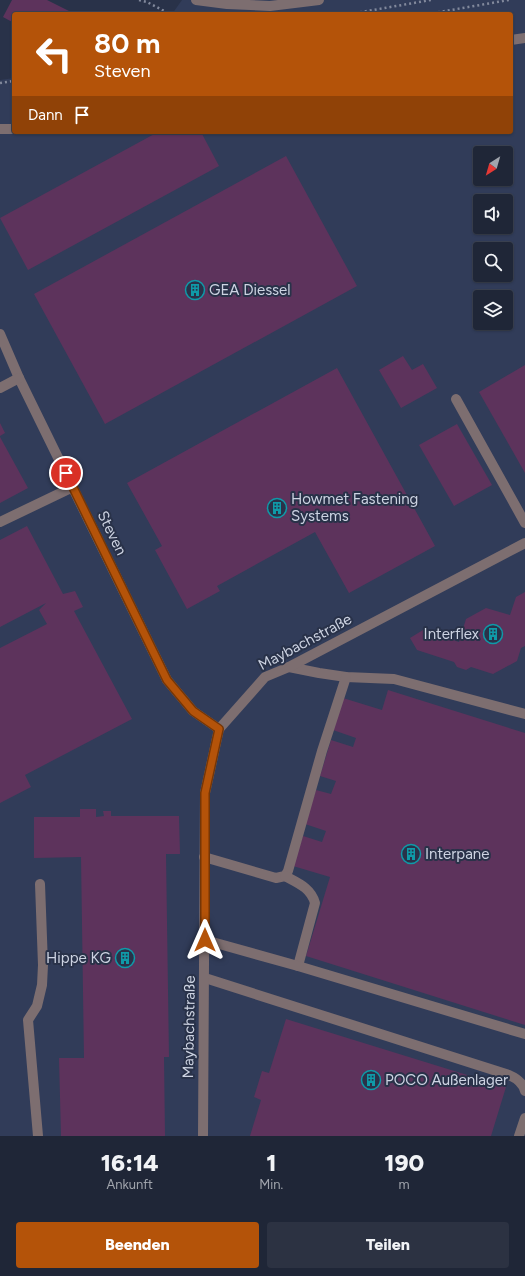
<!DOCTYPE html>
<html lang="de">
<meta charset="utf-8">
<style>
body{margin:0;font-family:Figtree,sans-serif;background:#2c3242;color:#f1f3f6;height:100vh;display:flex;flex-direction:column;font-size:15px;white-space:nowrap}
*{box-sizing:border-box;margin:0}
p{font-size:13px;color:#a1a5ad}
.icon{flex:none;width:22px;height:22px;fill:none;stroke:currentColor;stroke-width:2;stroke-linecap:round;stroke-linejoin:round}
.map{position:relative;height:1136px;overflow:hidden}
.sheet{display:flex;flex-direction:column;background:#1f2637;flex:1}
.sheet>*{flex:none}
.hud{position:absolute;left:12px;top:12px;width:501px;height:122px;border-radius:4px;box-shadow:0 1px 3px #0004,0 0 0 1px #3c4352;background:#b45309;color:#fff;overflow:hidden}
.needle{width:26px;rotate:217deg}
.fabs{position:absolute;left:473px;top:146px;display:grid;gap:8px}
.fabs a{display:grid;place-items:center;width:40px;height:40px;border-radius:4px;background:#1f2637;box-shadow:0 1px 3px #0004,0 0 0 1px #3c4352;font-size:20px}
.pin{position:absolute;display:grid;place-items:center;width:34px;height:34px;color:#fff;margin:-17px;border:2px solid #fff;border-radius:50%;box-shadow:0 1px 4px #0007}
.me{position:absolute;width:44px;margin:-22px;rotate:0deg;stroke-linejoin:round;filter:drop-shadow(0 0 3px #0008)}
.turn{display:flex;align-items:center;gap:14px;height:84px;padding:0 16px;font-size:18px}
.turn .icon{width:52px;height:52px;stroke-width:2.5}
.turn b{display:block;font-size:28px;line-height:34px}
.then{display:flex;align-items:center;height:38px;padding:0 16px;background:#0003;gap:8px;font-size:15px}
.eta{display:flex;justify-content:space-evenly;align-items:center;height:68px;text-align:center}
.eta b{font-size:24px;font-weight:800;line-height:28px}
.button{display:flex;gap:8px;margin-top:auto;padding:8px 16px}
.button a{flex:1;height:46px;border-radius:4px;background:#b45309;color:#fff;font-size:16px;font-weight:800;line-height:46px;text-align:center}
.button a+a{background:#2c3242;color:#f1f3f6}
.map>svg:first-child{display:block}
.built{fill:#313c59;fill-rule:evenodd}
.building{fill:#5d335c}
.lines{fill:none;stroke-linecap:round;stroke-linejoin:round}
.path{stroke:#82899c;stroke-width:2.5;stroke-dasharray:2 3;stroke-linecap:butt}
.minor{stroke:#7d6e70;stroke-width:10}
.route-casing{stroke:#753606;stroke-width:10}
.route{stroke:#b45309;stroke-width:7}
.labels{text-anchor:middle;stroke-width:4;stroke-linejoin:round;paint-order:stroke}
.poi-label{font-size:15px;fill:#cdd3e2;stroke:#293249;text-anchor:start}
.street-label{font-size:15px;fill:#cdd3e2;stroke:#293249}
</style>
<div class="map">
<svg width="525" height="1136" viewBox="0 0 525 1136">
<rect width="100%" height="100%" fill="#293249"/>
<path class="built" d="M182,0h343v1136h-525v-1056l14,-2v54h497v-118h-339zM480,153h26v26h-26zM480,201h26v26h-26zM480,249h26v26h-26zM480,297h26v26h-26z"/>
<g class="building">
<polygon points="12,0 47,0 69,11 68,14 14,14 14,23 3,17"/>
<polygon points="158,132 201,132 219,166 28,270 0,218"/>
<polygon points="286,156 357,286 105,424 34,294"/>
<polygon points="403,356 412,370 423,364 437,388 401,408 379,370"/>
<polygon points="525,365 525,473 479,392"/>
<polygon points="337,368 435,546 349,593 315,532 217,586 220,591 187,609 155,550 162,546 127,483"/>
<polygon points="0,423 5,433 0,436"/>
<polygon points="457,424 492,485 454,506 419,445"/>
<polygon points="0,437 28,488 0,503"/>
<polygon points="27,526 63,594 75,591 83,607 74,611 132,719 25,775 31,787 0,803 0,648 47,624 39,610 46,603 0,627 0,540"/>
<polygon points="525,592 525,646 521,648 517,661 493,674 471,667 466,670 457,667 454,662 417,650 410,638 423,630 459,642 466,619 486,608 510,615 516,597"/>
<polygon points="388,690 525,733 525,1025 306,956 330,877 293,866 303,836 322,842 326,831 305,824 316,790 331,794 336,781 320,776 331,740 353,747 356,738 333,730 343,698 382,710"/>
<polygon points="80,809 96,809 96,817 104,816 103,811 111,811 111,816 179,816 180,854 166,854 169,1057 164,1057 165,1136 61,1136 59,1058 84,1058 81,857 34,858 34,817 80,817"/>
<polygon points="286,1019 506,1087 491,1136 250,1136 261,1100 254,1097 262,1071 269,1073"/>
</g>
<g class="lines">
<g class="path">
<polyline points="139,0 147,2 170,14"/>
<polyline points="350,14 431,0"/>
<polyline points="428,14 509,0"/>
<polyline points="0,83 14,81"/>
</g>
<g class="minor">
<polyline points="196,0 227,4 270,6 319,0"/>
<polyline points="511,40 525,38"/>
<polyline points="0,129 14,129"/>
<polyline points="0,334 19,378 167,680 193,711 219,729"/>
<polyline points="0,388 19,378"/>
<polyline points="456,399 525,523"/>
<polyline points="0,522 73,487"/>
<polyline points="289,667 319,673 346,677 394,679 525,714"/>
<polyline points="204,857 276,878 285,876 288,871 322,751 346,677"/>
<path d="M285,876c13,7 26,12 30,27l-17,63"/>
<polyline points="205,940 298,966 525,1034"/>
<path d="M205,978l304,97c7,3 14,8 16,16"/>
<polyline points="38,1136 28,1020 37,1006 42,985 43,965 40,884"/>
<polyline points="203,1136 205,793 219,729 265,677 289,667 525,543"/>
<polyline points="519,1136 525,1118"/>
</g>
</g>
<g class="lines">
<defs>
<polyline id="route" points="66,473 167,680 193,711 219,729 205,793 205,940"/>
</defs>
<use href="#route" class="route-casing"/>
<use href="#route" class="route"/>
</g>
<defs>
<symbol id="building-ring" viewBox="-11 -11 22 22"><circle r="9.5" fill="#293249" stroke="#0f9aa8" stroke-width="1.5"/><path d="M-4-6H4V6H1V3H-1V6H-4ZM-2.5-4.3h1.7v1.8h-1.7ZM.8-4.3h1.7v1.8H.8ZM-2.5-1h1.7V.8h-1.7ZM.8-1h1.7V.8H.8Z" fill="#0f9aa8"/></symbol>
</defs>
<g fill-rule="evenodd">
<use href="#building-ring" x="184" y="279" width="22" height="22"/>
<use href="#building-ring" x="266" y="497" width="22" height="22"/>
<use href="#building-ring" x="482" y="623" width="22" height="22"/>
<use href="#building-ring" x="400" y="843" width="22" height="22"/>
<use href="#building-ring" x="114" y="947" width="22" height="22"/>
<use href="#building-ring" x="360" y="1069" width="22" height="22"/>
</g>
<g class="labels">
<g class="poi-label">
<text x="209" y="295">GEA Diessel</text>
<text x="291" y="504">Howmet Fastening<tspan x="291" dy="17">Systems</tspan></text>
<text x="479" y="639" text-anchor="end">Interflex</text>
<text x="425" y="859">Interpane</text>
<text x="111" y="963" text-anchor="end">Hippe KG</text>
<text x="385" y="1085">POCO Außenlager</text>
</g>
<g class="street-label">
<text transform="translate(112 533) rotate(64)" y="5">Steven</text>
<text transform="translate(305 642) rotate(-28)" y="5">Maybachstraße</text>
<text transform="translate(189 1027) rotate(-89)" y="5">Maybachstraße</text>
</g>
</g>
</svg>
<div class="fabs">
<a><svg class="needle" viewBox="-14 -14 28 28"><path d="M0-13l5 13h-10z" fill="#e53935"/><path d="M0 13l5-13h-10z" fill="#a1a5ad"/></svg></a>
<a><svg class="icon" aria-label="sound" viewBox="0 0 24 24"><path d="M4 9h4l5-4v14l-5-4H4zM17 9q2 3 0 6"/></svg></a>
<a><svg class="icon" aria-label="search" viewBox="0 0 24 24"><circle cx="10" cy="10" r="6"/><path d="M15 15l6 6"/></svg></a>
<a><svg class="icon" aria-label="layers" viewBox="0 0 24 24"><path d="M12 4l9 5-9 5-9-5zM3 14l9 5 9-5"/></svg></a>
</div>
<div class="pin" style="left:66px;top:473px;background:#d93025"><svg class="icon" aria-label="arrive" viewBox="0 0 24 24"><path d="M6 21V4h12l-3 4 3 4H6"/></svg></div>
<svg class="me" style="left:205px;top:940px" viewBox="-20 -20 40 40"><path d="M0-17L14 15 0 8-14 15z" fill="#b45309" stroke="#fff" stroke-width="4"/></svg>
<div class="hud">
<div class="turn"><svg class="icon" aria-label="left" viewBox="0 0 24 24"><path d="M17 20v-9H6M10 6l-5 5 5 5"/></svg><div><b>80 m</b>Steven</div></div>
<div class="then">Dann<svg class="icon" aria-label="arrive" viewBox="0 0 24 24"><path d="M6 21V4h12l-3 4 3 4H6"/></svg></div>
</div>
</div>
<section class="sheet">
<div class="eta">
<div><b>16:14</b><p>Ankunft</p></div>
<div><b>1</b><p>Min.</p></div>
<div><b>190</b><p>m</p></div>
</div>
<div class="button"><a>Beenden</a><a>Teilen</a></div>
</section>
